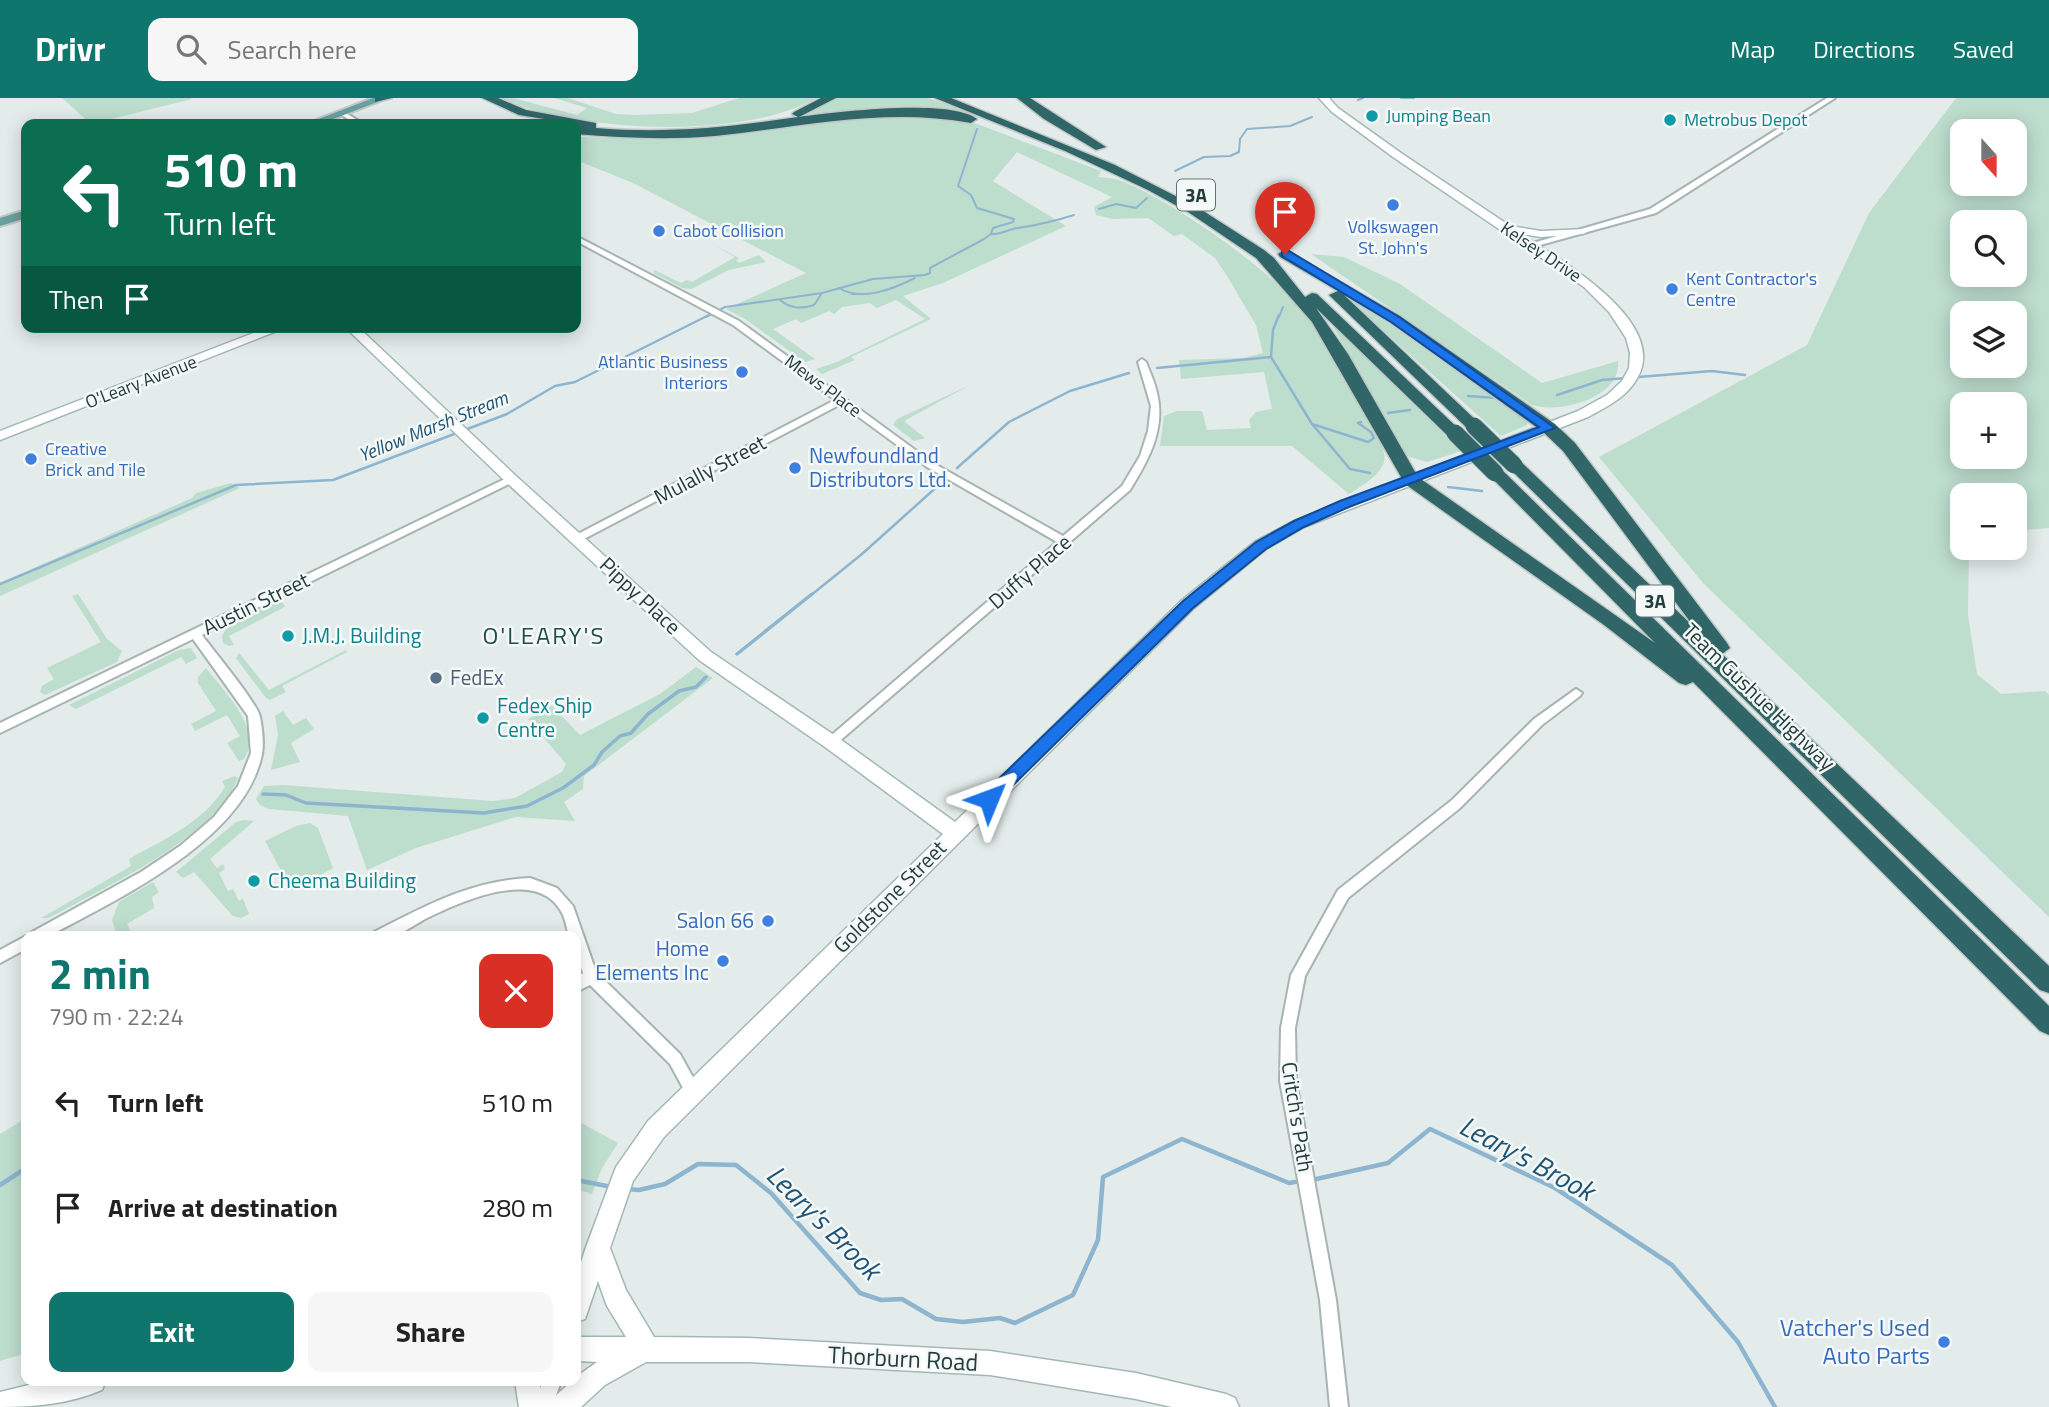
<!DOCTYPE html>
<meta charset="utf-8">
<style>
body{margin:0;font-family:"Titillium Web",sans-serif;background:#f6f6f6;color:#222;height:100vh;display:flex;flex-direction:column;font-size:26px;white-space:nowrap}
*{box-sizing:border-box;margin:0}
p{font-size:23px;color:#767676}
.icon{flex:none;width:38px;height:38px;fill:none;stroke:currentColor;stroke-width:2;stroke-linecap:round;stroke-linejoin:round}
.map{position:relative;flex:1;overflow:hidden}
.details{position:absolute;left:21px;top:833px;width:560px;height:455px;display:flex;flex-direction:column;background:#fff;border-radius:14px;box-shadow:0 4px 18px #0003}
.details>*{flex:none}
.banner{position:absolute;left:21px;top:21px;width:560px;height:214px;border-radius:14px;box-shadow:0 4px 18px #0003;background:#0b6e4f;color:#fff;overflow:hidden}
.needle{width:46px;rotate:159deg}
.controls{position:absolute;left:1950px;top:21px;display:grid;gap:14px}
.controls a{display:grid;place-items:center;width:77px;height:77px;border-radius:14px;background:#fff;box-shadow:0 4px 18px #0003;font-size:35px}
.pin{position:absolute;display:grid;place-items:center;width:60px;height:60px;color:#fff;margin:-72px -30px;border-radius:50% 50% 50% 0;rotate:-45deg;box-shadow:0 0 7px #0007}
.pin .icon{rotate:45deg}
.me{position:absolute;width:77px;margin:-38px;rotate:46deg;stroke-linejoin:round;filter:drop-shadow(0 0 5px #0008)}
.turn{display:flex;align-items:center;gap:24px;height:147px;padding:0 28px;font-size:32px}
.turn .icon{width:91px;height:91px;stroke-width:2.5}
.turn b{display:block;font-size:49px;line-height:60px}
.then{display:flex;align-items:center;height:66px;padding:0 28px;background:#0003;gap:14px;font-size:26px}
.round{display:grid;place-items:center;flex:none;width:74px;height:74px;border-radius:14px;background:#f6f6f6}
.head{display:flex;align-items:center;justify-content:space-between;height:119px;padding:0 28px}
h1{font-size:42px;font-weight:700;line-height:52px;color:#0f766e}
.cta{display:flex;gap:14px;margin-top:auto;padding:14px 28px}
.cta a{flex:1;height:80px;border-radius:14px;background:#0f766e;color:#fff;font-size:28px;font-weight:700;line-height:80px;text-align:center}
.cta a+a{background:#f6f6f6;color:#222}
ul{padding:0;list-style:none}
li{display:flex;align-items:center;gap:21px;height:105px;padding:0 28px}
li div{flex:1}
li b{display:block;font-size:26px}
li em{font-style:normal}
header{display:flex;align-items:center;gap:42px;box-sizing:border-box;height:98px;padding:0 35px;background:#0f766e;color:#fff}
header strong{font-size:33px}
nav{display:flex;gap:38px;margin-inline-start:auto;font-size:24px}
.search{width:490px;height:63px;background:#f6f6f6;display:flex;align-items:center;gap:18px;box-sizing:border-box;padding:0 24px;border-radius:14px;color:#767676;font-size:26px}
.map>svg:first-child{display:block}
.green{fill:#bdddcd;fill-rule:evenodd}
.lines{fill:none;stroke-linecap:round;stroke-linejoin:round}
.stream-far3{stroke:#8db5cf;stroke-width:2}
.stream-far2{stroke:#8db5cf;stroke-width:2.5}
.stream-far1{stroke:#8db5cf;stroke-width:3.5}
.stream{stroke:#8db5cf;stroke-width:4.5}
.street-casing{stroke:#a6b4b2;stroke-width:4}
.secondary-casing{stroke:#a2b8b5;stroke-width:3}
.primary-casing{stroke:#c1c9c8;stroke-width:4}
.highway-casing{stroke:#c1c9c8;stroke-width:3}
.street{fill:#fff;fill-rule:evenodd}
.secondary{fill:#fff;fill-rule:evenodd}
.primary{fill:#69a09f;fill-rule:evenodd}
.highway{fill:#306668;fill-rule:evenodd}
.highway-bridge-casing{stroke:#c1c9c8;stroke-width:19;stroke-linecap:butt}
.highway-bridge{stroke:#306668;stroke-width:17}
.route{fill:#1a73e8;stroke:#114b97;stroke-width:2}
.culture-dot{fill:#0f9aa8;stroke:#f4f9f7;stroke-width:2.5}
.shop-dot{fill:#3f7fe0;stroke:#f4f9f7;stroke-width:2.5}
.service-dot{fill:#5c6f8a;stroke:#f4f9f7;stroke-width:2.5}
.labels{text-anchor:middle;stroke-width:5;stroke-linejoin:round;paint-order:stroke}
.far-culture-label{font-size:18px;fill:#0d838f;stroke:#f4f9f7;text-anchor:start}
.far-shop-label{font-size:18px;fill:#366cbe;stroke:#f4f9f7;text-anchor:start}
.far-street-label{font-size:18px;fill:#233d3c;stroke:#f4f9f7}
.shield{fill:#f4f9f7;stroke:#627574;stroke-width:2}
.shield-label{font-size:19px;font-weight:bold;fill:#233d3c}
.far-water-label{font-size:19px;font-style:italic;fill:#205477;stroke:#f4f9f7}
.shop-label{font-size:21px;fill:#366cbe;stroke:#f4f9f7;text-anchor:end}
.street-label{font-size:21px;fill:#233d3c;stroke:#f4f9f7}
.culture-label{font-size:21px;fill:#0d838f;stroke:#f4f9f7;text-anchor:start}
.service-label{font-size:21px;fill:#4e5e75;stroke:#f4f9f7;text-anchor:start}
.quarter-label{font-size:24px;letter-spacing:2px;fill:#204e4e;stroke:#f4f9f7}
.near-shop-label{font-size:24px;fill:#366cbe;stroke:#f4f9f7;text-anchor:end}
.near-street-label{font-size:24px;fill:#233d3c;stroke:#f4f9f7}
.near-water-label{font-size:28px;font-style:italic;fill:#205477;stroke:#f4f9f7}
</style>
<header>
<strong>Drivr</strong>
<div class="search"><svg class="icon" aria-label="search" viewBox="0 0 24 24"><circle cx="10" cy="10" r="6"/><path d="M15 15l6 6"/></svg>Search here</div>
<nav><a>Map</a><a>Directions</a><a>Saved</a></nav>
</header>
<div class="map">
<svg width="2049" height="1309" viewBox="0 0 2049 1309">
<rect width="100%" height="100%" fill="#e3ecea"/>
<g class="green">
<polygon points="62,0 191,0 192,1 91,26"/>
<path d="M500,0h13l64,17 10,-7 -33,-10h14l48,16 18,1 58,-2 47,-15h78c-77,43 -238,34 -317,0z"/>
<path d="M835,0h93l57,19c-62,-12 -121,-8 -184,-1z"/>
<path d="M1956,0h93v430l-35,3v-36h-52v53h7l-1,67 9,59 24,20 44,-3 4,4v222l-346,-334 -104,-126 208,-112 62,-132zM1962,33h52v53h-52zM1962,124h52v53h-52zM1962,215h52v53h-52zM1962,306h52v53h-52z"/>
<path d="M917,17l47,5 16,5 121,46 -3,6c8,1 18,1 26,5 57,24 154,92 191,143 19,28 37,62 52,93 5,11 21,32 17,44 -5,15 -23,24 -35,32l-57,-48h-132l4,-30 13,-5h25l5,19 44,-2 -2,-8 7,-8 16,-3 -8,-37 -83,7 -2,-19 64,-2 20,-5 -7,-28 -29,-49 -12,-18 -33,-24 -8,2 -26,-18 -35,1 -17,-4 -2,-8 18,-10 -95,-45 -24,29 73,45 -123,57 -40,13 28,23 -80,38 4,3 -33,14 -6,-5 21,-7 88,-43 -29,-19 -19,8 -7,-5 -28,4 -8,7 -5,-3 -28,12 -5,-4 -23,10 42,30 -10,3 -60,-43 -19,-10 80,-36 -173,-90 -57,-23v-23l109,2 145,-19z"/>
<polygon points="708,144 739,160 736,163 739,165 759,157 766,164 729,172 691,191 682,190 654,175 654,172 681,185 687,182 692,184 735,159"/>
<path d="M1311,156l33,3 56,27 142,99 76,-22c4,37 -59,53 -86,44z"/>
<polygon points="1328,183 1528,321 1527,327 1501,338"/>
<polygon points="1331,225 1461,353 1427,364 1407,358"/>
<polygon points="970,287 904,323 925,340 914,343 893,327 897,321"/>
<polygon points="231,385 240,390 0,498 0,485 192,400 196,395"/>
<polygon points="78,496 107,541 122,553 117,564 45,597 40,594 42,588 54,581 47,570 101,544 72,498"/>
<polygon points="280,502 285,508 283,510 229,538 234,547 229,548 223,545 222,538 228,528"/>
<polygon points="191,550 197,560 186,566 181,559 76,611 69,607 179,552"/>
<polygon points="346,552 347,554 282,588 286,594 270,602 266,600 236,560 239,555 269,592"/>
<polygon points="696,569 713,580 584,678 583,691 564,704 575,723 516,719 416,750 367,772 348,718 269,711 260,707 256,701 264,688 283,687 493,703 515,700 562,674 566,666 528,621 552,608 580,637 660,596"/>
<path d="M206,570c17,22 58,62 38,91l-5,2 -12,-18 13,-7 -13,-21 -32,16 -4,-7 25,-13 -18,-28v-6z"/>
<polygon points="283,613 293,627 306,620 314,631 291,645 300,664 271,672 278,637 275,618"/>
<path d="M235,678l3,2c-22,59 -135,110 -189,140h-8l90,-52 -2,-7c35,-20 74,-36 96,-72l-3,-6z"/>
<polygon points="244,722 254,723 210,761 217,770 223,766 225,771 219,775 228,793 233,791 239,803 243,801 249,816 241,820 233,818 194,774 183,780 176,774 236,724"/>
<polygon points="310,725 318,730 333,770 292,793 265,743 296,728"/>
<polygon points="153,784 159,794 152,799 154,810 127,826 133,838 117,838 112,822 119,804"/>
<polygon points="26,1020 26,1255 0,1263 0,1036"/>
<polygon points="576,1022 618,1045 602,1070 592,1096 576,1091"/>
</g>
<g class="lines">
<g class="stream-far3">
<polyline points="1401,0 1414,0"/>
<polyline points="1358,2 1363,0"/>
<polyline points="1175,73 1204,59 1230,58 1239,54 1240,41 1247,31 1290,28 1312,19"/>
<polyline points="1099,111 1116,106 1136,110 1147,100"/>
<path d="M991,136c11,1 17,-5 27,-6 20,-3 37,-7 56,-13"/>
<path d="M839,190c23,14 54,1 76,-10"/>
<polyline points="852,196 868,196"/>
<path d="M780,202c11,9 21,9 34,5l8,-12"/>
<polyline points="706,219 725,209 822,195 873,181 925,177 930,175 930,170 984,141 991,136 993,130 1013,124 1014,121 977,110 971,97 958,88 977,31"/>
<polyline points="1279,219 1283,209"/>
</g>
<g class="stream-far2">
<polyline points="1271,259 1312,326 1368,344 1374,340 1371,334 1358,325 1361,324"/>
<polyline points="1157,270 1271,259 1273,232 1279,217"/>
<polyline points="1557,297 1602,282 1712,273 1745,277"/>
<polyline points="1468,298 1497,300"/>
<polyline points="1388,315 1410,312"/>
<polyline points="1313,327 1350,371 1370,375"/>
<polyline points="957,370 1009,324 1070,293 1129,275"/>
<polyline points="1448,389 1482,393"/>
<polyline points="0,486 236,387 333,382 507,316 555,288 575,284 709,217"/>
<polyline points="810,498 862,456 940,386"/>
</g>
<g class="stream-far1">
<polyline points="737,556 812,496"/>
<polyline points="263,696 286,697 306,705 484,715 527,708 563,690 594,667 602,654 620,638 631,635 648,616 679,593 696,589 706,579"/>
</g>
<g class="stream">
<polyline points="576,1082 612,1089"/>
<polyline points="1312,1082 1388,1065 1430,1031 1555,1090 1672,1167 1738,1244 1775,1309"/>
<polyline points="0,1087 26,1070"/>
<polyline points="627,1091 639,1092 665,1086 698,1066 736,1067 771,1095 860,1195 881,1202 902,1201 936,1221 963,1224 1000,1220 1015,1225 1073,1197 1098,1142 1103,1079 1182,1041 1289,1085 1301,1083"/>
</g>
<defs>
<g id="street">
<polygon points="1827,0 1835,0 1656,115 1533,149 1526,147 1650,111"/>
<polygon points="340,14 344,14 364,26 356,26 340,16"/>
<path d="M576,138l163,85 194,142 130,73 59,-50 18,-30 8,-25 3,-25 -13,-44 4,-3 4,3c4,10 9,21 11,31 9,36 -9,68 -27,97l-295,255h-8l-2,-3 2,-3 230,-197 -130,-75 -86,-63 -259,136h-8v-4l261,-136 -102,-75 -157,-84z"/>
<path d="M511,378l4,1v4l-313,154c10,14 56,69 58,82 2,10 4,27 2,37 -17,86 -143,144 -213,182h-19l2,-4 109,-60 39,-26 34,-29 24,-31 13,-33 -3,-37 -55,-77 -193,94v-10z"/>
<polygon points="1576,591 1582,595 1580,598 1542,627 1460,710 1348,800 1305,878 1295,930 1296,983 1336,1202 1348,1309 1330,1309 1320,1202 1280,983 1281,930 1291,877 1338,792 1452,702 1534,621"/>
<path d="M530,780l27,10 16,18 23,66 84,82 21,38 -3,5 -5,2 -5,-2 -18,-33 -80,-79 -14,7v-14l7,-5 -7,-18v-19h-7c-2,-6 -3,-14 -6,-21 -23,-50 -101,-14 -136,3 -11,6 -22,14 -34,18 -6,1 -15,0 -21,0l2,-4c51,-26 98,-52 156,-54z"/>
<polygon points="26,838 26,851 0,865 0,852"/>
<polygon points="543,1283 561,1283 552,1309 534,1309"/>
</g>
<g id="secondary">
<path d="M1319,0h10l9,10 63,45 109,73 31,5 45,-2v4l-4,1 -41,3 -20,-3c39,26 159,93 111,152 -12,15 -28,22 -44,31l-284,110 -38,22 -72,59 -530,529 -31,44 -23,67 16,42 28,47 94,1 242,13 146,22 90,21 9,4 4,9h-67l-36,-8 -146,-24 -242,-13h-102l-41,23 -24,22h-32l4,-9 19,-17h4v-4l21,-15 -21,-1v-24h50l-19,-31 -9,-25 -13,38 -9,3v-45l10,-30 30,-80 32,-46 295,-287 -118,-87 -126,-87 -193,-178 -161,-155h13l158,149 195,176 126,85 118,85 227,-222 74,-59 38,-20 284,-110 29,-16 15,-14 7,-13 1,-15 -4,-15 -17,-26 -25,-25 -191,-130 -61,-45z"/>
<polygon points="269,229 287,229 0,342 0,333"/>
<path d="M45,1283h61l-4,9c-33,14 -67,17 -102,17v-15z"/>
<polygon points="515,1283 539,1283 545,1309 519,1309"/>
</g>
<g id="primary">
<polygon points="373,0 388,0 320,26 306,26"/>
<polygon points="26,112 26,120 0,128 0,120"/>
</g>
<g id="highway">
<polygon points="375,0 392,0 375,4"/>
<path d="M482,0h16l28,12 70,13v5c69,6 134,-1 202,-11l-6,-3 2,-2 27,-14h15l-37,19c36,-5 151,-19 178,2l-6,4c-87,-16 -169,4 -256,13 -46,4 -93,2 -139,-2v-10l-57,-9z"/>
<polygon points="935,0 951,0 1115,67 1197,109 1264,152 1274,160 1305,199 1312,195 1317,196 1463,335 1461,339 1449,339 1316,210 1348,256 1418,379 1655,545 1487,375 1495,370 1501,371 2049,908 2049,937 2040,933 1693,584 1686,587 1679,585 1604,527 1405,386 1312,224 1256,160 1188,114 1148,92 1065,53"/>
<polygon points="1017,0 1030,0 1106,49 1096,52 1044,21"/>
<polygon points="1285,152 1400,218 1555,326 1575,345 1727,545 1730,550 1722,556 2049,868 2049,895 2040,892 1506,367 1508,363 1520,363 1694,529 1563,353 1543,334 1390,224 1344,197 1482,328 1480,331 1468,331 1329,197 1338,193 1280,159 1278,156"/>
</g>
</defs>
<use href="#street" class="street-casing"/>
<use href="#secondary" class="secondary-casing"/>
<use href="#primary" class="primary-casing"/>
<use href="#highway" class="highway-casing"/>
<use href="#street" class="street"/>
<use href="#secondary" class="secondary"/>
<use href="#primary" class="primary"/>
<use href="#highway" class="highway"/>
<defs>
<g id="highway-bridge">
<polyline points="1474,328 1514,367"/>
<polyline points="1455,335 1495,375"/>
</g>
</defs>
<use href="#highway-bridge" class="highway-bridge-casing"/>
<use href="#highway-bridge" class="highway-bridge"/>
</g>
<polygon class="route" points="1282,153 1289,153 1399,219 1555,330 1349,409 1304,429 1266,451 1193,510 995,705 983,705 981,701 983,696 1183,503 1256,444 1294,423 1340,403 1539,329 1391,224 1282,158"/>
<g class="culture-dot">
<circle cx="1372" cy="18" r="7"/>
<circle cx="1670" cy="22" r="7"/>
<circle cx="288" cy="538" r="7"/>
<circle cx="483" cy="620" r="7"/>
<circle cx="254" cy="783" r="7"/>
</g>
<g class="shop-dot">
<circle cx="1393" cy="107" r="7"/>
<circle cx="659" cy="133" r="7"/>
<circle cx="1672" cy="191" r="7"/>
<circle cx="742" cy="274" r="7"/>
<circle cx="31" cy="361" r="7"/>
<circle cx="795" cy="370" r="7"/>
<circle cx="768" cy="823" r="7"/>
<circle cx="723" cy="863" r="7"/>
<circle cx="1944" cy="1244" r="7"/>
</g>
<circle class="service-dot" cx="436" cy="580" r="7"/>
<g class="labels">
<g class="far-culture-label">
<text x="1386" y="24">Jumping Bean</text>
<text x="1684" y="28">Metrobus Depot</text>
</g>
<g class="far-shop-label">
<text x="1393" y="135" text-anchor="middle">Volkswagen<tspan x="1393" dy="21">St. John's</tspan></text>
<text x="673" y="139">Cabot Collision</text>
<text x="1686" y="187">Kent Contractor's<tspan x="1686" dy="21">Centre</tspan></text>
<text x="728" y="270" text-anchor="end">Atlantic Business<tspan x="728" dy="21">Interiors</tspan></text>
<text x="45" y="357">Creative<tspan x="45" dy="21">Brick and Tile</tspan></text>
</g>
<g class="far-street-label">
<text transform="translate(1541 154) rotate(34)" y="6">Kelsey Drive</text>
<text transform="translate(141 284) rotate(-21)" y="6">O'Leary Avenue</text>
<text transform="translate(823 288) rotate(37)" y="6">Mews Place</text>
</g>
<g class="shield">
<rect x="1177" y="81.5" width="38" height="31" rx="5"/>
<rect x="1636" y="487.5" width="38" height="31" rx="5"/>
</g>
<g class="shield-label">
<text x="1196" y="104">3A</text>
<text x="1655" y="510">3A</text>
</g>
<g class="far-water-label">
<text transform="translate(433 328) rotate(-22)" y="7">Yellow Marsh Stream</text>
</g>
<g class="shop-label">
<text x="809" y="365" text-anchor="start">Newfoundland<tspan x="809" dy="24">Distributors Ltd.</tspan></text>
<text x="754" y="830">Salon 66</text>
<text x="709" y="858">Home<tspan x="709" dy="24">Elements Inc</tspan></text>
</g>
<g class="street-label">
<text transform="translate(710 372) rotate(-28)" y="7">Mulally Street</text>
<text transform="translate(1030 474) rotate(-41)" y="7">Duffy Place</text>
<text transform="translate(640 498) rotate(43)" y="7">Pippy Place</text>
<text transform="translate(256 506) rotate(-26)" y="7">Austin Street</text>
<text transform="translate(1759 599) rotate(44)" y="7">Team Gushue Highway</text>
<text transform="translate(890 799) rotate(-45)" y="7">Goldstone Street</text>
<text transform="translate(1297 1019) rotate(81)" y="7">Critch's Path</text>
</g>
<g class="culture-label">
<text x="302" y="545">J.M.J. Building</text>
<text x="497" y="615">Fedex Ship<tspan x="497" dy="24">Centre</tspan></text>
<text x="268" y="790">Cheema Building</text>
</g>
<g class="service-label">
<text x="450" y="587">FedEx</text>
</g>
<g class="quarter-label">
<text x="544" y="546">O'LEARY'S</text>
</g>
<g class="near-shop-label">
<text x="1930" y="1238">Vatcher's Used<tspan x="1930" dy="28">Auto Parts</tspan></text>
</g>
<g class="near-street-label">
<text transform="translate(903 1261) rotate(3)" y="8">Thorburn Road</text>
</g>
<g class="near-water-label">
<text transform="translate(1527 1060) rotate(28)" y="10">Leary's Brook</text>
<text transform="translate(824 1124) rotate(45)" y="10">Leary's Brook</text>
</g>
</g>
</svg>
<div class="controls">
<a><svg class="needle" viewBox="-14 -14 28 28"><path d="M0-13l5 13h-10z" fill="#e53935"/><path d="M0 13l5-13h-10z" fill="#767676"/></svg></a>
<a><svg class="icon" aria-label="search" viewBox="0 0 24 24"><circle cx="10" cy="10" r="6"/><path d="M15 15l6 6"/></svg></a>
<a><svg class="icon" aria-label="layers" viewBox="0 0 24 24"><path d="M12 4l9 5-9 5-9-5zM3 14l9 5 9-5"/></svg></a>
<a>+</a>
<a>−</a>
</div>
<div class="pin" style="left:1285px;top:156px;background:#d93025"><svg class="icon" aria-label="arrive" viewBox="0 0 24 24"><path d="M6 21V4h12l-3 4 3 4H6"/></svg></div>
<svg class="me" style="left:989px;top:701px" viewBox="-20 -20 40 40"><path d="M0-17L14 15 0 8-14 15z" fill="#1a73e8" stroke="#fff" stroke-width="4"/></svg>
<div class="banner">
<div class="turn"><svg class="icon" aria-label="left" viewBox="0 0 24 24"><path d="M17 20v-9H6M10 6l-5 5 5 5"/></svg><div><b>510 m</b>Turn left</div></div>
<div class="then">Then<svg class="icon" aria-label="arrive" viewBox="0 0 24 24"><path d="M6 21V4h12l-3 4 3 4H6"/></svg></div>
</div>
<section class="details">
<div class="head"><div><h1>2 min</h1><p>790 m · 22:24</p></div><a class="round" style="background:#d93025;color:#fff"><svg class="icon" aria-label="close" viewBox="0 0 24 24"><path d="M6 6l12 12M18 6L6 18"/></svg></a></div>
<ul>
<li><svg class="icon" aria-label="left" viewBox="0 0 24 24"><path d="M17 20v-9H6M10 6l-5 5 5 5"/></svg><div><b>Turn left</b></div><em>510 m</em></li>
<li><svg class="icon" aria-label="arrive" viewBox="0 0 24 24"><path d="M6 21V4h12l-3 4 3 4H6"/></svg><div><b>Arrive at destination</b></div><em>280 m</em></li>
</ul>
<div class="cta"><a>Exit</a><a>Share</a></div>
</section>
</div>
